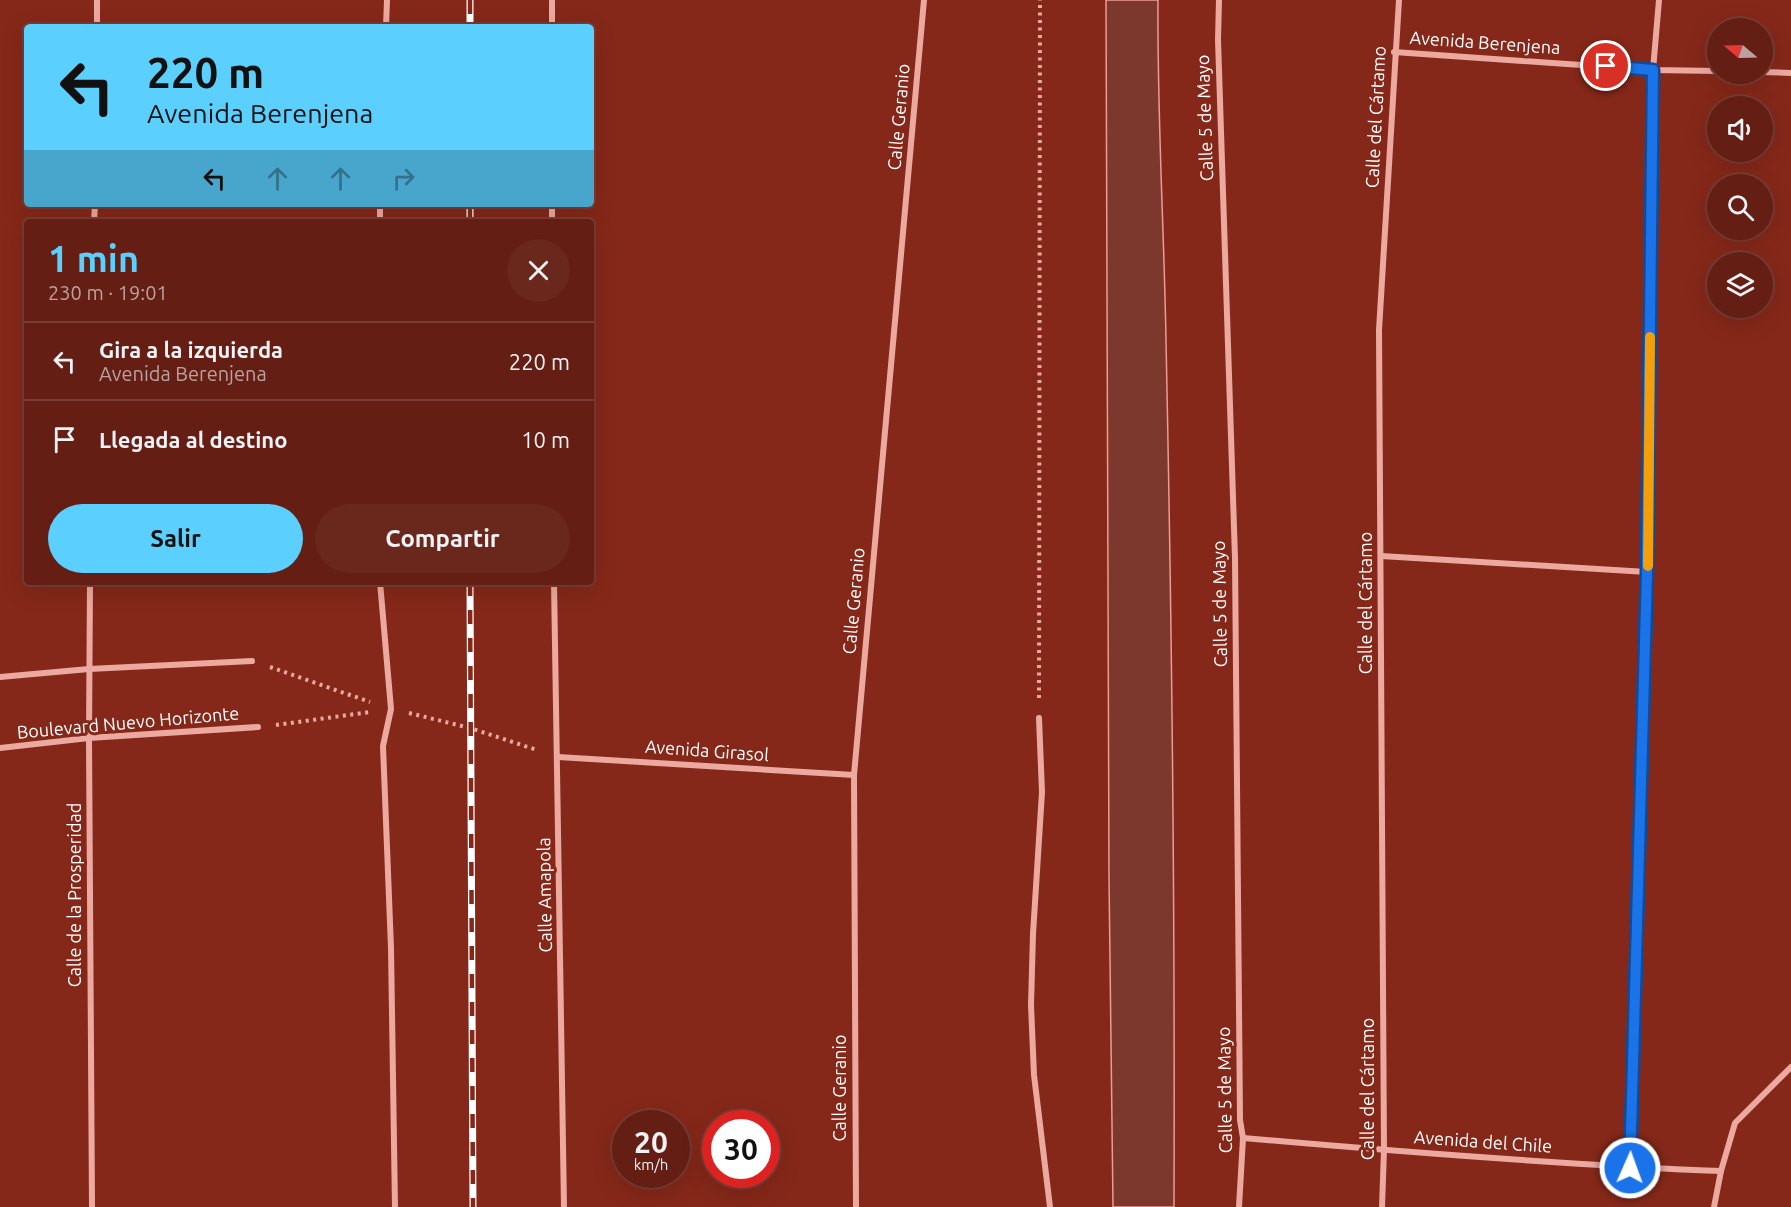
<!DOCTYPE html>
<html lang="es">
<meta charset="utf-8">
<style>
body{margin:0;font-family:Ubuntu,sans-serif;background:#6a271c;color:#f1f3f6;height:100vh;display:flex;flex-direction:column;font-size:22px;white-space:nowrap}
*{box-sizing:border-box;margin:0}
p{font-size:20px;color:#bba2a0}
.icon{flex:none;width:33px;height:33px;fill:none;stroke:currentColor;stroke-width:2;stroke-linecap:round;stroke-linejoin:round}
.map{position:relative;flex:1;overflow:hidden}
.side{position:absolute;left:24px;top:219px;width:570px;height:366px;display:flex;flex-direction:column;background:#641e13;border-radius:6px;box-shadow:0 6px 24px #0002,0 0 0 2px #783c33}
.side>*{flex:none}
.hud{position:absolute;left:24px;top:24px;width:570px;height:183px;border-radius:6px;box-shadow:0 6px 24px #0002,0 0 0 2px #783c33;background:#5bd0ff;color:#111;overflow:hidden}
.needle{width:39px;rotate:289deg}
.buttons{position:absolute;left:1707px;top:18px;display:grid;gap:12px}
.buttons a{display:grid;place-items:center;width:66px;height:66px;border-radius:50%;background:#641e13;box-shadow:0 6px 24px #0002,0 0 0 2px #783c33;font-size:30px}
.speed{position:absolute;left:612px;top:1110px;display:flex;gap:12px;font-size:30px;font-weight:700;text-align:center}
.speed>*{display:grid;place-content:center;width:78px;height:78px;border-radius:50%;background:#641e13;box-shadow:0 6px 24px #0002,0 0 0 2px #783c33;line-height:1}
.speed small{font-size:15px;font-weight:400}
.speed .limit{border:9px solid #d22;background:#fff;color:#111}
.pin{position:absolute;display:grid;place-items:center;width:51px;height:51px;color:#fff;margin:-26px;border:3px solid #fff;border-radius:50%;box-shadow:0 2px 6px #0007}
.me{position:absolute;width:66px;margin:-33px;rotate:2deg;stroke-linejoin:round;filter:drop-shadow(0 0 4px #0008)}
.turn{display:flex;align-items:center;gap:21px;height:126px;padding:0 24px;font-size:27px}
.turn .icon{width:78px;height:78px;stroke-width:2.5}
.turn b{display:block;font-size:42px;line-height:51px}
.lanes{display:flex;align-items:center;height:57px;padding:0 24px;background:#0003;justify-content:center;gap:30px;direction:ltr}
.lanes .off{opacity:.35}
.round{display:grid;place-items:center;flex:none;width:63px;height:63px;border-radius:32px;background:#6a271c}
.head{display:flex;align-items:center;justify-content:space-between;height:102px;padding:0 24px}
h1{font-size:36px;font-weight:700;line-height:45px;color:#5bd0ff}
.action{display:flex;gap:12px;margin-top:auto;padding:12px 24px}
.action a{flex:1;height:69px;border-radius:36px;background:#5bd0ff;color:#111;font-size:24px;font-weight:700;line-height:69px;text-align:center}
.action a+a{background:#6a271c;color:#f1f3f6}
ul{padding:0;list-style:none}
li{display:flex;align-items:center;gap:18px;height:78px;padding:0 24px;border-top:2px solid #783c33}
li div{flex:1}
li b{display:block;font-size:22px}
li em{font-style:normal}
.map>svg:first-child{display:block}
.water{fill:#7d382d;stroke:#ee9c92;stroke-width:1.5}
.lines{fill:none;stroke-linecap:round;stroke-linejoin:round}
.path{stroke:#eca99f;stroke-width:4;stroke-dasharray:3 4.5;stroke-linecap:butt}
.street{stroke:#eca99f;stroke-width:6}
.rail-casing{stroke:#fff;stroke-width:7}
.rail{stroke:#852819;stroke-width:4.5;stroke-dasharray:14;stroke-linecap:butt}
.route-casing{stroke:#114b97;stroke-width:15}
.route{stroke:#1a73e8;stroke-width:10}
.slow{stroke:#f59e0b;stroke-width:10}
.labels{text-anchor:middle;stroke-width:6;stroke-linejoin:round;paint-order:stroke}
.street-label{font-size:18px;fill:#fff;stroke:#852819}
</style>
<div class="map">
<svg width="1791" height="1207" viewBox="0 0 1791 1207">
<rect width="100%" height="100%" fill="#852819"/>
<path class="water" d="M1106,0h52c-1,113 6,226 8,340 6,289 9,578 8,867h-61l-4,-330z"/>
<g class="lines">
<g class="path">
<polyline points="270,667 370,702"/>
<polyline points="1039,698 1040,0"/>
<polyline points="409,713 470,728 537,750"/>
<polyline points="276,725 370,712"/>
</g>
<g class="street">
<polyline points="552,0 552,27"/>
<polyline points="1219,0 1218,40 1235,558 1240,1120 1243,1138 1239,1207"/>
<polyline points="97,27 97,0"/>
<polyline points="386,27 387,0"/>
<polyline points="1394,52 1653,70 1718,71"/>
<polyline points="1762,72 1791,73"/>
<polyline points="94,222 95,204"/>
<polyline points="380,222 380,204"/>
<polyline points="552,222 552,204"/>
<polyline points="1381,556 1647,572"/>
<polyline points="90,582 89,738 92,1207"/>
<polyline points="380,582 391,709 383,746 391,948 395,1207"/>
<polyline points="554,582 564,1207"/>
<polyline points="0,677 89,669 252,661"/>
<polyline points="1039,718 1042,792 1033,934 1031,1005 1034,1075 1050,1207"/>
<polyline points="0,748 89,738 258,727"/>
<polyline points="558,757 854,775"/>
<path d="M1243,1138c159,14 319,27 478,33"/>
<polyline points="1630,1168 1647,572 1653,70 1659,0"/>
<polyline points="856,1207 854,775 924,0"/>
<polyline points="1382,1207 1384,1150 1379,330 1399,0"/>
<polyline points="1714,1207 1721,1171 1735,1123 1791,1067"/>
</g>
<defs>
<g id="rail">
<polyline points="470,0 470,27"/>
<polyline points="470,204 470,222"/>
<polyline points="470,582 473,1207"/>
</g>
</defs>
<use href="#rail" class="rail-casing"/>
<use href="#rail" class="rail"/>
</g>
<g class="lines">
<defs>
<polyline id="route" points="1606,66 1653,70 1647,572 1630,1168"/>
</defs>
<use href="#route" class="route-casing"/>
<use href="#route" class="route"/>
<polyline class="slow" points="1648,566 1650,337"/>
</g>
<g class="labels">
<g class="street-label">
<text transform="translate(1485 43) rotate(4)" y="6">Avenida Berenjena</text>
<text transform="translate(899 117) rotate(-85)" y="6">Calle Geranio</text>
<text transform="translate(1376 117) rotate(-87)" y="6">Calle del Cártamo</text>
<text transform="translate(1205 118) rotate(-92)" y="6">Calle 5 de Mayo</text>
<text transform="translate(854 601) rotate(-85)" y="6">Calle Geranio</text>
<text transform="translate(1366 603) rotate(-90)" y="6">Calle del Cártamo</text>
<text transform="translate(1220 604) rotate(-91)" y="6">Calle 5 de Mayo</text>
<text transform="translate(128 723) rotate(-5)" y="6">Boulevard Nuevo Horizonte</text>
<text transform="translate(707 751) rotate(4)" y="6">Avenida Girasol</text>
<text transform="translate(75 895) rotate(-90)" y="6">Calle de la Prosperidad</text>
<text transform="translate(545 895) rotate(-91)" y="6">Calle Amapola</text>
<text transform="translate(840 1088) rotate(-90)" y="6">Calle Geranio</text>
<text transform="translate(1368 1089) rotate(-90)" y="6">Calle del Cártamo</text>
<text transform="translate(1225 1090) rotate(-91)" y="6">Calle 5 de Mayo</text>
<text transform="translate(1483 1142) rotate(4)" y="6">Avenida del Chile</text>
</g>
</g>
</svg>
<div class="buttons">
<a><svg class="needle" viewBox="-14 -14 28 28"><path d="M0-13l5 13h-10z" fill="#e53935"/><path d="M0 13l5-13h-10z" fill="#bba2a0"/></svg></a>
<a><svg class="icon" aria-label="sound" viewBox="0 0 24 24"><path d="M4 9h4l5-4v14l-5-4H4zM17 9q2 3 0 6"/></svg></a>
<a><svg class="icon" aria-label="search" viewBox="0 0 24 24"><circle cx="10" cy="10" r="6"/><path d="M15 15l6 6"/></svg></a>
<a><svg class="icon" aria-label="layers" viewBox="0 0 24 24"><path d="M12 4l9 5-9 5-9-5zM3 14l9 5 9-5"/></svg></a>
</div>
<div class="speed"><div>20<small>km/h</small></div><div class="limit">30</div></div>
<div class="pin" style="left:1606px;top:66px;background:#d93025"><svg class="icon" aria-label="arrive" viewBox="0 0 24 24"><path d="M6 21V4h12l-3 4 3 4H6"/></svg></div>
<svg class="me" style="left:1630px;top:1168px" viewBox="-20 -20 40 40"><circle r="17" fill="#1a73e8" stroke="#fff" stroke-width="3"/><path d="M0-11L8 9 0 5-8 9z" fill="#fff"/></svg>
<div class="hud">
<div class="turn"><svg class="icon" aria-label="left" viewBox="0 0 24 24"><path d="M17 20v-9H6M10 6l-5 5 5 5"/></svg><div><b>220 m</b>Avenida Berenjena</div></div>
<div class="lanes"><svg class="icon" aria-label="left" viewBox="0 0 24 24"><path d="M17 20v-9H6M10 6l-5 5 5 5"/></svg><svg class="icon off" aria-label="ahead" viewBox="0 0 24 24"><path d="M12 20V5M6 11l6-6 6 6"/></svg><svg class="icon off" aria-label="ahead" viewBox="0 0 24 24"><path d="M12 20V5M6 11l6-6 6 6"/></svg><svg class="icon off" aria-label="right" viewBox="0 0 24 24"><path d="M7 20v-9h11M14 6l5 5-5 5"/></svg></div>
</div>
<section class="side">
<div class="head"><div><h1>1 min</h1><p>230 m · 19:01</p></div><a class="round"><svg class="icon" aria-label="close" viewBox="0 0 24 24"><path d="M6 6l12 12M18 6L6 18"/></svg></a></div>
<ul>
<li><svg class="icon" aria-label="left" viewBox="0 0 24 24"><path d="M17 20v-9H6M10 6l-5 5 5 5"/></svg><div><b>Gira a la izquierda</b><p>Avenida Berenjena</p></div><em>220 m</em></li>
<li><svg class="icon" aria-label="arrive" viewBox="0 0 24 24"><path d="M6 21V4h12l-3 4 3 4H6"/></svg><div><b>Llegada al destino</b></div><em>10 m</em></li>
</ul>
<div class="action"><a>Salir</a><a>Compartir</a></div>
</section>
</div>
